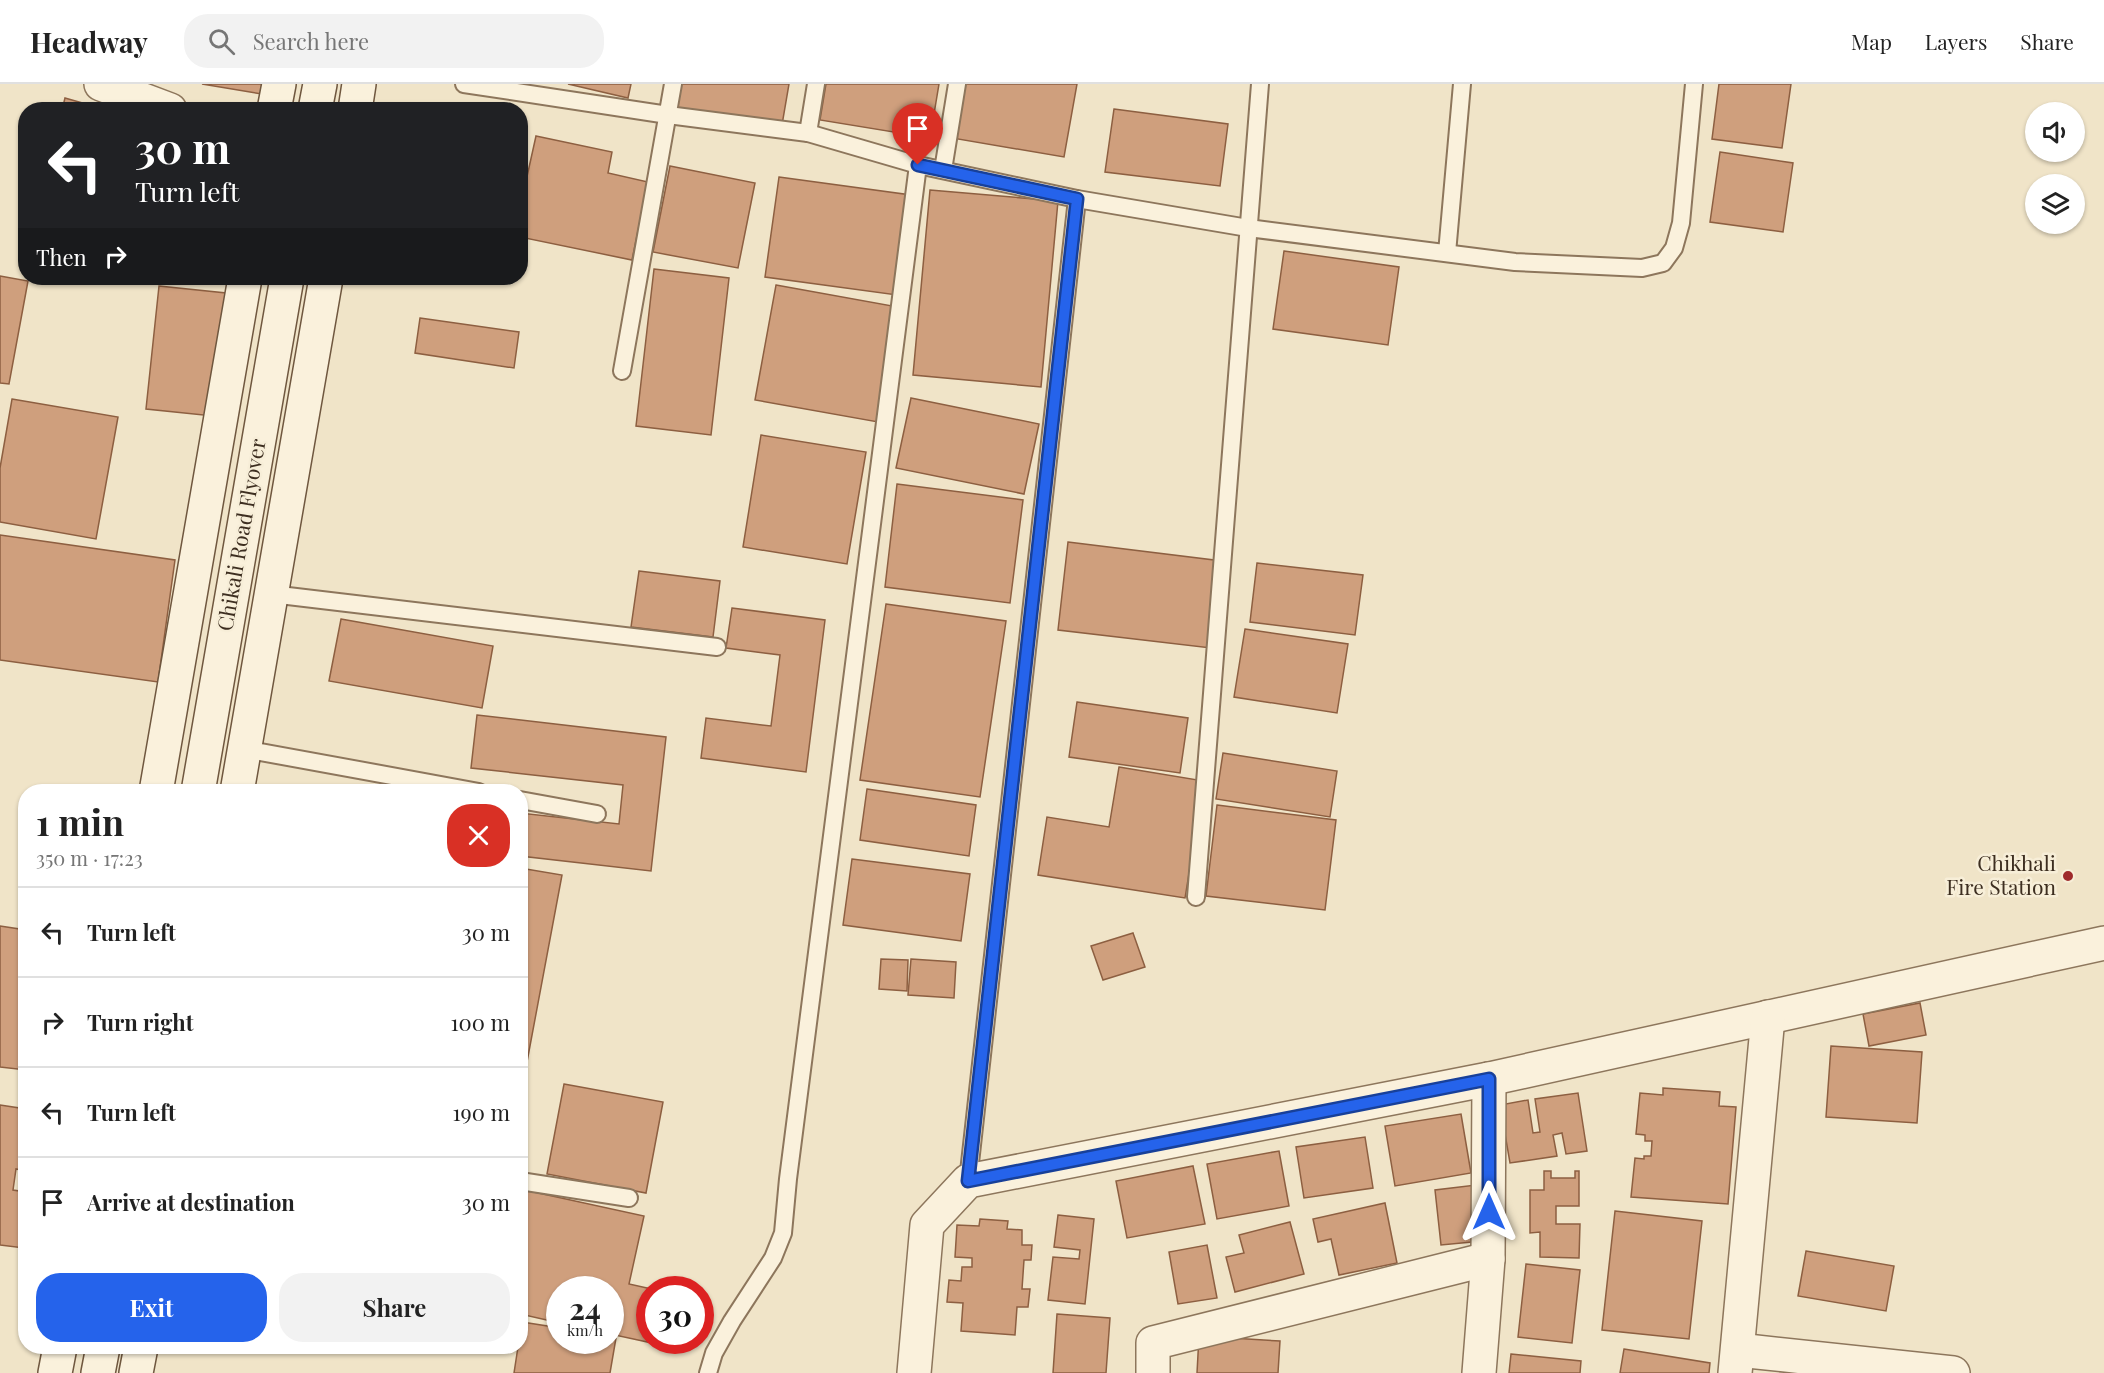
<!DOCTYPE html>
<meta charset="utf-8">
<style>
body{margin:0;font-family:"Playfair Display",serif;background:#f2f2f2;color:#222;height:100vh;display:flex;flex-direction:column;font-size:22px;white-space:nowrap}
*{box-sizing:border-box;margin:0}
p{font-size:20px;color:#767676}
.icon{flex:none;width:33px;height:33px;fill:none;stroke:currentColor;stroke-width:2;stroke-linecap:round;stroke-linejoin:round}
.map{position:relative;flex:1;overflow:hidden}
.drawer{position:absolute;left:18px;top:700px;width:510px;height:570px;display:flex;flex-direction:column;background:#fff;border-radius:24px;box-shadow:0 2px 4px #0004}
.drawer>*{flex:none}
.guide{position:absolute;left:18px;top:18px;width:510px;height:183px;border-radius:24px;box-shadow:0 2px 4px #0004;background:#202124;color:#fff;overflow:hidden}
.controls{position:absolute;left:2025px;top:18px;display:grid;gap:12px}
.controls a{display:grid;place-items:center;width:60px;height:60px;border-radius:50%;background:#fff;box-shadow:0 2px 4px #0004;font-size:30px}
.speed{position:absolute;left:546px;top:1192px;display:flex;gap:12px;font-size:30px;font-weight:700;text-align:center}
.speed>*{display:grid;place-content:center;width:78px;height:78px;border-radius:50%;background:#fff;box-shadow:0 2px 4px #0004;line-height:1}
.speed small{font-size:15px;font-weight:400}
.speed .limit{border:9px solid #d22;background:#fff;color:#111}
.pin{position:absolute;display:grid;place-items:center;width:51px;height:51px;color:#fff;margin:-62px -26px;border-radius:50% 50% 50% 0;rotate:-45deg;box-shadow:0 0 6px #0007}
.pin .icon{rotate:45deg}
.me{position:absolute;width:66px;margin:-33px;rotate:0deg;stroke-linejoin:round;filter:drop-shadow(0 0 4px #0008)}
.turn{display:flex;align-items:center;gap:21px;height:126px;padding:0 18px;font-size:27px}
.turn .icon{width:78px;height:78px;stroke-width:2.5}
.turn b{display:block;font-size:42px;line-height:51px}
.then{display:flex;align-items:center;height:57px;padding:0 18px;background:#0003;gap:12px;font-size:22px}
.round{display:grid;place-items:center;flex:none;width:63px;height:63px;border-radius:24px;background:#f2f2f2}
.headline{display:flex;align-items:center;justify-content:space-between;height:102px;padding:0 18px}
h1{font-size:36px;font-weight:700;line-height:45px}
.cta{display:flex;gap:12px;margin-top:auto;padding:12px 18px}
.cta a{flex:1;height:69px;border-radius:24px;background:#2563eb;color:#fff;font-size:24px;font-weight:700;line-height:69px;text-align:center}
.cta a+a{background:#f2f2f2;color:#222}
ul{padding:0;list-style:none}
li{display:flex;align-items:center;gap:18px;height:90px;padding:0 18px;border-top:2px solid #e0e0e0}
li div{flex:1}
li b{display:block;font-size:22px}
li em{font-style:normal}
header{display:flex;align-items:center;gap:36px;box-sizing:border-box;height:84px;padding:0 30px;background:#fff;border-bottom:2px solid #e0e0e0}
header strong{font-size:28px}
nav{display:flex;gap:33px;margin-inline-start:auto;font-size:21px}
.search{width:420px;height:54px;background:#f2f2f2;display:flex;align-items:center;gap:15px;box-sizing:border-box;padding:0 21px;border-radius:24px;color:#767676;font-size:22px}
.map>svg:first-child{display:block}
.building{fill:#cf9f7d;stroke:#8d5f41;stroke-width:1.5}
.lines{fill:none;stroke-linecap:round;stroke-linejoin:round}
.lane-casing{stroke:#8d765c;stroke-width:20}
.street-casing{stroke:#8d765c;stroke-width:36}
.secondary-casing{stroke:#6f573f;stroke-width:36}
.lane{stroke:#faf1dc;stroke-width:16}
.street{stroke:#faf1dc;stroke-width:33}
.secondary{stroke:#faf1dc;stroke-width:33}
.route-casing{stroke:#184099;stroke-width:15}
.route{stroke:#2563eb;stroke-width:10}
.poi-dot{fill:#9e2a2b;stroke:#f7eed8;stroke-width:2}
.labels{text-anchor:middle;stroke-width:5;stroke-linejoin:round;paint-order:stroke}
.street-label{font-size:21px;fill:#3d2e20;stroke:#f7eed8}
.poi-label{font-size:21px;fill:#3d2e20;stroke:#f7eed8;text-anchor:end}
</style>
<header>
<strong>Headway</strong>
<div class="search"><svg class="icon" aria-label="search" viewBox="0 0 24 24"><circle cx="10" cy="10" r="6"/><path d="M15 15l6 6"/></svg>Search here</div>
<nav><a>Map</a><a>Layers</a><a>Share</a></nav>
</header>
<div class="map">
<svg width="2104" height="1289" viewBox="0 0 2104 1289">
<rect width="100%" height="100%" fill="#f0e4c8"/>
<g class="building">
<polygon points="202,0 269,0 268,11"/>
<polygon points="568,0 631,0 628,14"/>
<polygon points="679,0 789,0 782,41 675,23"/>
<polygon points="826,0 939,0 930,54 820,36"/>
<polygon points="962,0 1077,0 1064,73 952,54"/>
<polygon points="1719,0 1791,0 1782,64 1712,55"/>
<polygon points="65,14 107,26 62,26"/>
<polygon points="1114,25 1228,40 1220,102 1105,88"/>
<polygon points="536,52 612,68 608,89 648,98 632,176 520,153 520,124"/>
<polygon points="1720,68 1793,79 1783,148 1710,138"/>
<polygon points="670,82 755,99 738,184 653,168"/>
<polygon points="779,93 911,111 897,211 765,193"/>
<polygon points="930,106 1058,117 1041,303 913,291"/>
<polygon points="1284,167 1399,183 1388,261 1273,245"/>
<polygon points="654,185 729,194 711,351 636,342"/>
<polygon points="0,192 28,197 9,300 0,299"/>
<polygon points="776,201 898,223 878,338 755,316"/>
<polygon points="159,202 226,209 213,332 146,325"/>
<polygon points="420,234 519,248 514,284 415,269"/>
<polygon points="911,314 1039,340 1024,410 896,384"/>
<polygon points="12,315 118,333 96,455 0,438 0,384"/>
<polygon points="761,351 866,368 847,480 743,463"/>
<polygon points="897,400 1023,416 1010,519 885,503"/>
<polygon points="0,451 175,476 158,598 0,576"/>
<polygon points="1068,458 1222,477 1211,564 1058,546"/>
<polygon points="1257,479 1363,491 1355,551 1250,538"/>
<polygon points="639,487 720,497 713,553 631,543"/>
<polygon points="886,520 1006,537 980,713 860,696"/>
<polygon points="732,524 825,536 806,688 701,674 706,634 771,642 780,571 726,564"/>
<polygon points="341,535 493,562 482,624 329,597"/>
<polygon points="1245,545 1348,560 1337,629 1234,613"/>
<polygon points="1077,618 1188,634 1180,689 1069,673"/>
<polygon points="477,631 666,653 651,787 520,772 520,729 619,740 623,701 471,684"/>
<polygon points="1223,669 1337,687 1330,733 1216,715"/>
<polygon points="1119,683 1204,697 1185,814 1038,791 1047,733 1109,743"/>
<polygon points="867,705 976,721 969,772 860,756"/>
<polygon points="1217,721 1336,736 1325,826 1206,812"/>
<polygon points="852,775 970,790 961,857 843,841"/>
<polygon points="520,784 562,791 521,1010 520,1010"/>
<polygon points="0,842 26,846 26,986 0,983"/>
<polygon points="1133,849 1145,883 1103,896 1091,862"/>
<polygon points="881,875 908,876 907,907 879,905"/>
<polygon points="911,875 956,878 954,914 908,911"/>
<polygon points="1920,919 1926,951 1869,962 1863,930"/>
<polygon points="1831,962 1922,968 1917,1039 1826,1033"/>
<polygon points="564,1000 663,1018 646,1109 547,1090"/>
<polygon points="1663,1004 1720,1008 1719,1022 1736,1023 1728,1120 1631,1113 1635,1074 1644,1075 1644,1072 1651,1072 1652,1057 1645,1057 1645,1051 1636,1050 1640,1009 1663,1011"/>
<polygon points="1578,1009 1587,1067 1566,1070 1562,1049 1553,1051 1557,1072 1510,1079 1500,1021 1528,1016 1533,1049 1540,1048 1535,1015"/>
<polygon points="0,1021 26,1025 26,1087 16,1085 13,1106 26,1108 24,1164 0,1161"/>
<polygon points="1461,1030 1471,1089 1395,1102 1385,1042"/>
<polygon points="1365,1053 1373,1104 1304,1114 1296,1063"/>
<polygon points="1279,1067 1289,1122 1217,1135 1207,1080"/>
<polygon points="1193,1082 1205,1140 1127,1154 1116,1097"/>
<polygon points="1544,1087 1551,1087 1551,1094 1575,1094 1575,1087 1579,1087 1579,1122 1556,1122 1556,1140 1580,1140 1579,1174 1540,1173 1540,1148 1530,1149 1530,1106 1544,1106"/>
<polygon points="1476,1101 1482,1157 1441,1161 1435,1106"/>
<polygon points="520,1105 644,1132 629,1200 656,1206 650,1206 650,1257 652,1257 652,1259 610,1250 610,1206 560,1206 560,1239 520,1230"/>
<polygon points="1385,1119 1397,1179 1339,1191 1331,1155 1318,1158 1313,1135"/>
<polygon points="1615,1127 1702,1137 1689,1255 1602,1246"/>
<polygon points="1058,1131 1094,1135 1085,1220 1048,1216 1053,1173 1079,1175 1080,1166 1054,1163"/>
<polygon points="980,1135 1008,1137 1007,1145 1022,1146 1022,1161 1032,1161 1031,1176 1024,1176 1022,1205 1030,1205 1028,1223 1017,1223 1015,1251 961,1247 963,1219 947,1218 949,1196 961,1197 962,1183 972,1183 972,1174 955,1173 957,1141 979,1142"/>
<polygon points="1290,1138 1304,1190 1235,1208 1226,1173 1244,1169 1239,1151"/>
<polygon points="1207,1161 1217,1214 1178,1220 1169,1168"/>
<polygon points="1806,1167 1894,1182 1886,1227 1798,1212"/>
<polygon points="1526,1180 1580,1186 1572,1259 1518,1253"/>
<polygon points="1057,1230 1110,1234 1106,1289 1053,1289"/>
<polygon points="522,1238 560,1244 560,1257 610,1257 610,1253 616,1254 610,1289 514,1289 518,1263 520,1263"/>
<polygon points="1199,1252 1280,1257 1278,1289 1197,1289"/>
<polygon points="1624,1265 1710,1279 1709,1289 1620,1289"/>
<polygon points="1511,1270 1581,1277 1580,1289 1509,1289"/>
</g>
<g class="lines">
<defs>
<g id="lane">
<polyline points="464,0 668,31 808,49"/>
<polyline points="816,0 808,49 918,81 1077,115 1248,144 1515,178 1642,184 1663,179 1674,164 1681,139 1694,0"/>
<polyline points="943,86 957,0"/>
<polyline points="1447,169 1462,0"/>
<polyline points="622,287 673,0"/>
<polyline points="271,510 717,563"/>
<polyline points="244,665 479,708"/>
<polyline points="520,716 597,730"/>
<polyline points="1196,813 1260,0"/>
<polyline points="520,1097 629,1114"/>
<polyline points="968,1097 1077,115"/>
<polyline points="708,1289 714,1269 732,1237 773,1174 783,1149 788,1095 918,81"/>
</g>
<g id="street">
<polyline points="101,0 170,26"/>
<polyline points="1738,1266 1953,1289"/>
<polyline points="914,1289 927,1141 968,1097 1489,995 2104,859"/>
<polyline points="1153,1289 1153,1259 1488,1175"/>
<polyline points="1479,1289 1488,1175 1489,995"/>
<polyline points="1735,1289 1768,933"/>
</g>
<g id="secondary">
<polyline points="274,26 279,0"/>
<polyline points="315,26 320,0"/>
<polyline points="355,26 359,0"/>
<polyline points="156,708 245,194"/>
<polyline points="198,708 287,194"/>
<polyline points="237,708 326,194"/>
<polyline points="55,1289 60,1263"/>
<polyline points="98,1289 103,1263"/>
<polyline points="136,1289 141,1263"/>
</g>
</defs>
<use href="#lane" class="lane-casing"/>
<use href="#street" class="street-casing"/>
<use href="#secondary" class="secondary-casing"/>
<use href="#lane" class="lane"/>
<use href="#street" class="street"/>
<use href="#secondary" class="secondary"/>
</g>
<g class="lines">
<defs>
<polyline id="route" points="918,81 1077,115 968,1097 1489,995 1489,1128"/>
</defs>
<use href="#route" class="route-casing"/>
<use href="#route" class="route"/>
</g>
<circle class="poi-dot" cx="2068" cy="792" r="6"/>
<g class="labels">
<g class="street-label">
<text transform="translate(242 451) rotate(-80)" y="7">Chikali Road Flyover</text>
</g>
<g class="poi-label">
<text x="2056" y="787">Chikhali<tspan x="2056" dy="24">Fire Station</tspan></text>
</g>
</g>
</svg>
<div class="controls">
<a><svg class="icon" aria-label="sound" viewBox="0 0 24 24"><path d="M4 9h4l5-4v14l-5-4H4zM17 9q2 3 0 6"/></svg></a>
<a><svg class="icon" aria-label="layers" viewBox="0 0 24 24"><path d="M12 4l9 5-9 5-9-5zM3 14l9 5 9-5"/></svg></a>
</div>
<div class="speed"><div>24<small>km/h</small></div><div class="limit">30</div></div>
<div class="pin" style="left:918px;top:81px;background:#d93025"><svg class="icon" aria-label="arrive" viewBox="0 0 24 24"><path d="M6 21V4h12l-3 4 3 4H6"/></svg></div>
<svg class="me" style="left:1489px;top:1128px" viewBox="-20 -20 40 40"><path d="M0-17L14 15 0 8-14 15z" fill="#2563eb" stroke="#fff" stroke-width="4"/></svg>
<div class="guide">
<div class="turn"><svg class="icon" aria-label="left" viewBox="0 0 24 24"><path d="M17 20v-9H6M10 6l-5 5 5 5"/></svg><div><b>30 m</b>Turn left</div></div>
<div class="then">Then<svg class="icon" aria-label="right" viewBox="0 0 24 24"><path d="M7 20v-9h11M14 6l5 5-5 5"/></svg></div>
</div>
<section class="drawer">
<div class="headline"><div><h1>1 min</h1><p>350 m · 17:23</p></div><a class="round" style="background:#d93025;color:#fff"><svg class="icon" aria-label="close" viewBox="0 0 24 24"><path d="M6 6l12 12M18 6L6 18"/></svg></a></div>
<ul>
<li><svg class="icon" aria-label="left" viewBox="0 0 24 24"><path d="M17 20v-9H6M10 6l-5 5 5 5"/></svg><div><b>Turn left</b></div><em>30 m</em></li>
<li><svg class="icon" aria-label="right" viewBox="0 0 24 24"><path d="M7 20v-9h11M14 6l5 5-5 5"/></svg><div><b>Turn right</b></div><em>100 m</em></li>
<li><svg class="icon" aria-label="left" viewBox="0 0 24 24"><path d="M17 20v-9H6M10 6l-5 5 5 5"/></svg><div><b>Turn left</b></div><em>190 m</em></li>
<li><svg class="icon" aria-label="arrive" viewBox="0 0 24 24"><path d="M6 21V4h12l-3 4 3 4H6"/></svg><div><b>Arrive at destination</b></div><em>30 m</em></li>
</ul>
<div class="cta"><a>Exit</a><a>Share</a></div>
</section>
</div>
